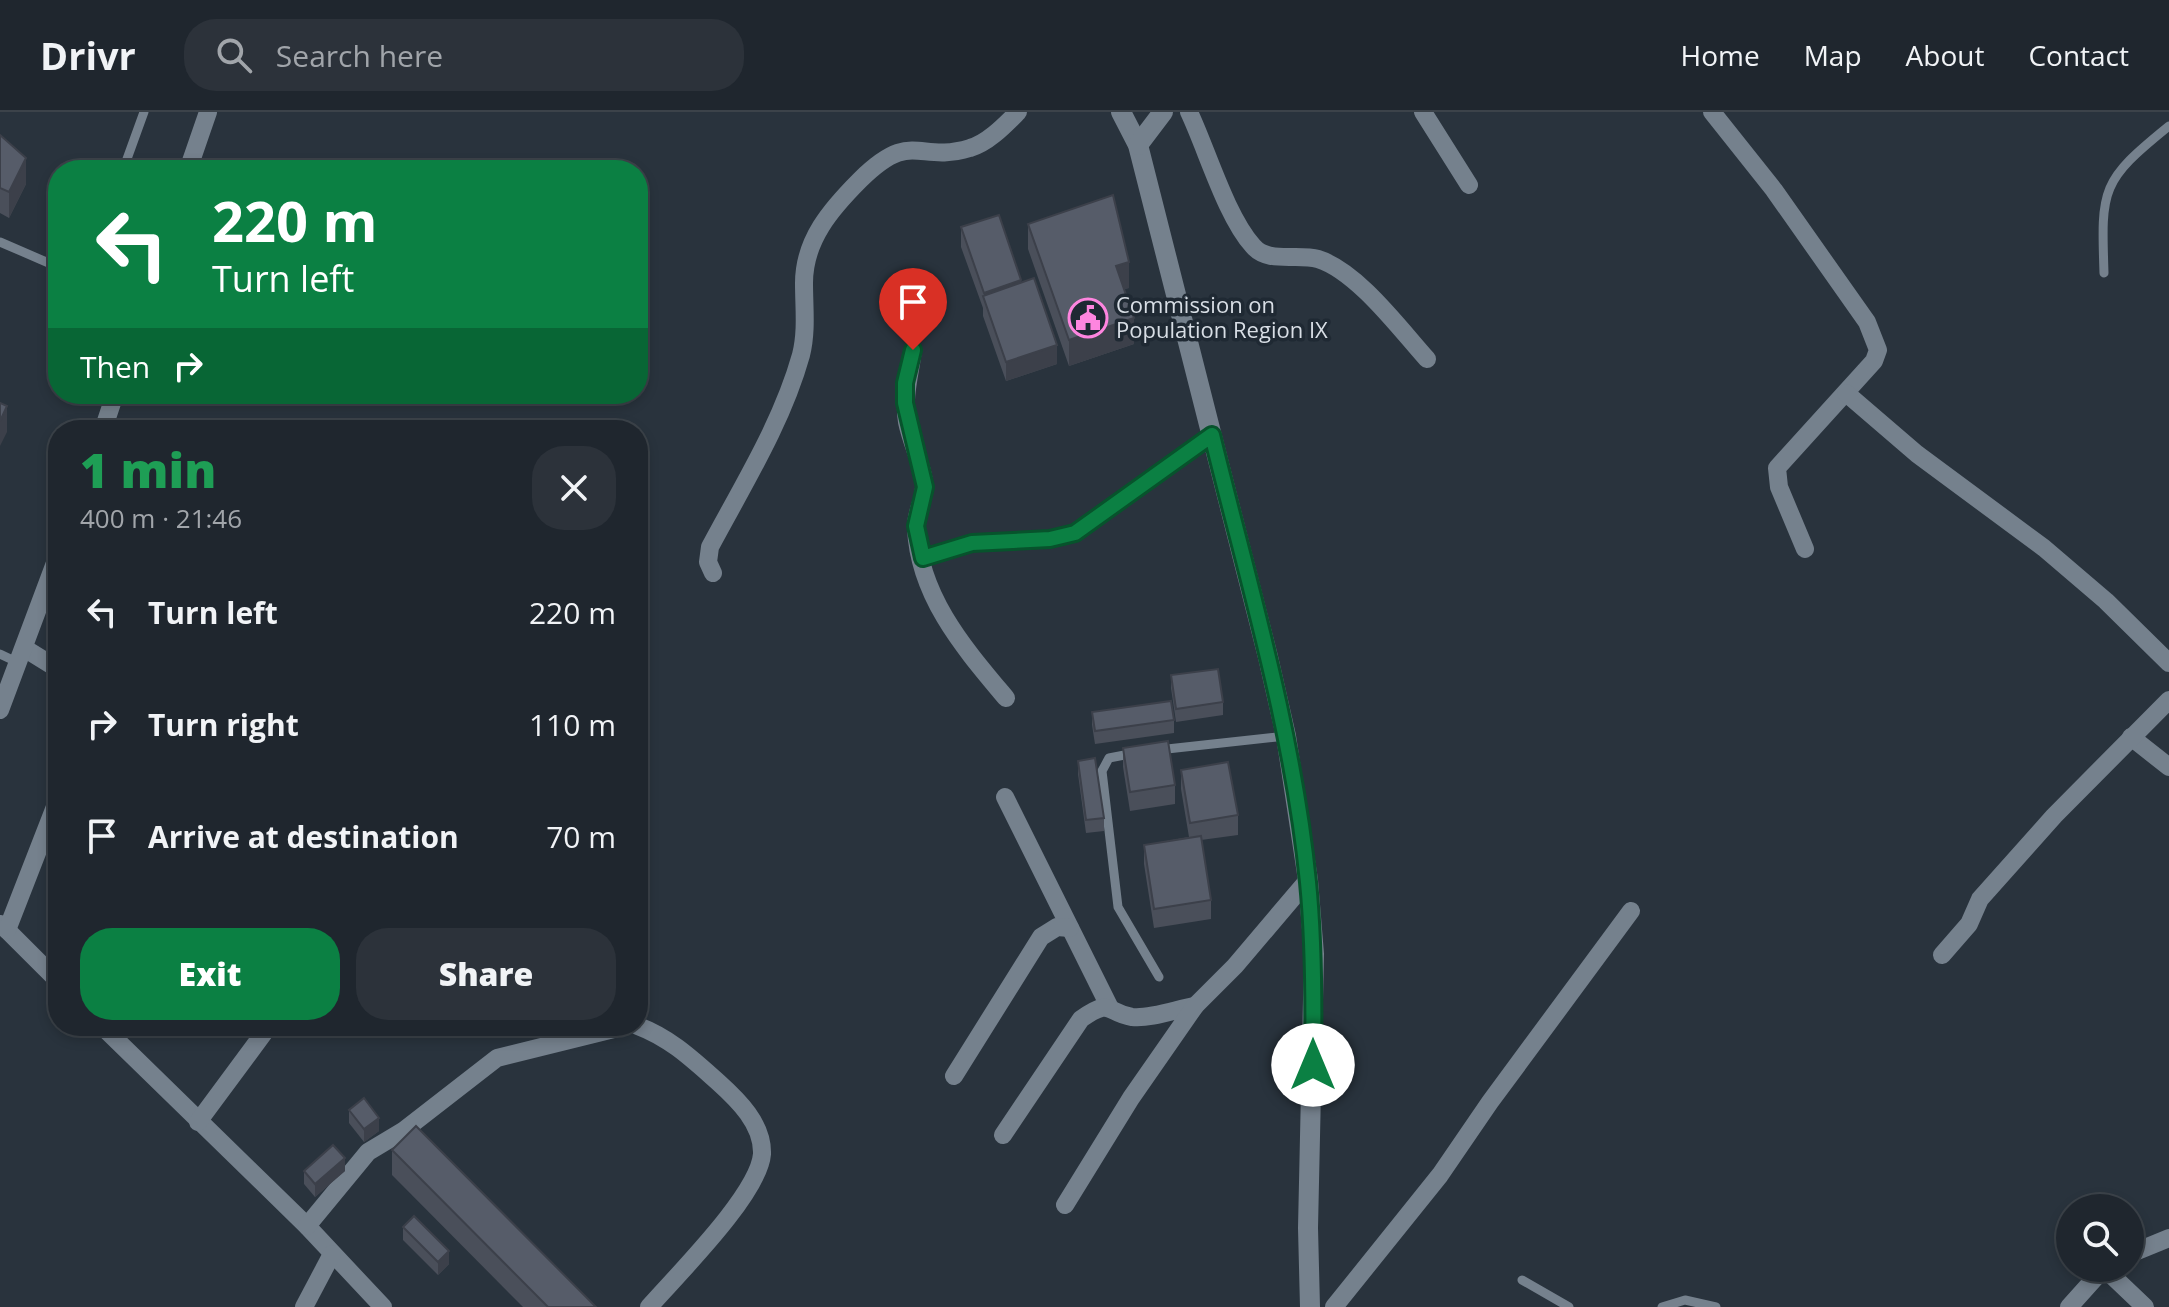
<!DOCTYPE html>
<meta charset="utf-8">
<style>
body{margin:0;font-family:"Open Sans",sans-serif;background:#2c323a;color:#f1f3f6;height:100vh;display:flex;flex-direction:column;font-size:30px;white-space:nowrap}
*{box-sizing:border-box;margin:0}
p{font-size:26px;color:#a1a5aa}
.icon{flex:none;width:44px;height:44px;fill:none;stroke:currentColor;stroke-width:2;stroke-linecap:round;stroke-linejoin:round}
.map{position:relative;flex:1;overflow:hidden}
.drawer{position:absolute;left:48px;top:308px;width:600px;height:616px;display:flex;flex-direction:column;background:#1f262e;border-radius:32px;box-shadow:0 4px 12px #0003,0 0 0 2px #3c434a}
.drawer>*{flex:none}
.banner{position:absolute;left:48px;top:48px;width:600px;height:244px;border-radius:32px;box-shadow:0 4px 12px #0003,0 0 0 2px #3c434a;background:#0b8043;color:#fff;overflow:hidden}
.tools{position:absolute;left:2056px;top:1082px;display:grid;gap:16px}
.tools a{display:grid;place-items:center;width:88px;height:88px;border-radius:50%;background:#1f262e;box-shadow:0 4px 12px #0003,0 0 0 2px #3c434a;font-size:40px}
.pin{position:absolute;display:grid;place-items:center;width:68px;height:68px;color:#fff;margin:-82px -34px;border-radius:50% 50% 50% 0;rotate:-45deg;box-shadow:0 0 8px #0007}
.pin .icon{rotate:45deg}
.me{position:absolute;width:88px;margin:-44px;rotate:0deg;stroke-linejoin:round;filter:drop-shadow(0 0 6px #0008)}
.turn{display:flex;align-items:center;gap:28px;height:168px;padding:0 32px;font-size:36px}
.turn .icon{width:104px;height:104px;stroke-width:2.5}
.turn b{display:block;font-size:56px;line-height:68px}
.then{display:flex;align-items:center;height:76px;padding:0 32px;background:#0003;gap:16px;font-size:30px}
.round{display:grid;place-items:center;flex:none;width:84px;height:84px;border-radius:32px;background:#2c323a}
.overview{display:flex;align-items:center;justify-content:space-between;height:136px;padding:0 32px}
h1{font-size:48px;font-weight:800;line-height:60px;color:#1e9e55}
.button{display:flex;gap:16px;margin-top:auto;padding:16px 32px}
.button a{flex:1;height:92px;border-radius:32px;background:#0b8043;color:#fff;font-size:32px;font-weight:800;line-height:92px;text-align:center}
.button a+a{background:#2c323a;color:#f1f3f6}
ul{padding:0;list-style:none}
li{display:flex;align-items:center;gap:24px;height:112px;padding:0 32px}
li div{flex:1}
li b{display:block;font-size:30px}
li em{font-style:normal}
header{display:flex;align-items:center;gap:48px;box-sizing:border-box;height:112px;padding:0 40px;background:#1f262e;border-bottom:2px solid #3c434a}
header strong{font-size:38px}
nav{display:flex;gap:44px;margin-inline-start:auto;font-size:28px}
.search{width:560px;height:72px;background:#2c323a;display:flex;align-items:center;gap:20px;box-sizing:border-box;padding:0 28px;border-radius:32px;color:#a1a5aa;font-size:30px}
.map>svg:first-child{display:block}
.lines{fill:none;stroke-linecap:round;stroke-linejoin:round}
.lane{stroke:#75818d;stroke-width:9}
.street{stroke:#75818d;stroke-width:18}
.secondary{stroke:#75818d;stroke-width:20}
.wall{fill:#4a4f5a}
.shaded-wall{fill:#3c404a}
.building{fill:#565c69;stroke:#3c404a;stroke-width:2}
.route-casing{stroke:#07532c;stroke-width:20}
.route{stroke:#0b8043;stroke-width:14}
.labels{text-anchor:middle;stroke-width:7;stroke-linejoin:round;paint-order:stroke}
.poi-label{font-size:22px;fill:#d8dee5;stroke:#1f2933;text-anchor:start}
</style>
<header>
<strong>Drivr</strong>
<div class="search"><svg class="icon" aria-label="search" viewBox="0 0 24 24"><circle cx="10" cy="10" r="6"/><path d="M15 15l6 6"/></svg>Search here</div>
<nav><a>Home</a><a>Map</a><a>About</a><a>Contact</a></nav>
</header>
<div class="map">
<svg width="2169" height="1195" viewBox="0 0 2169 1195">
<rect width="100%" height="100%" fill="#29333d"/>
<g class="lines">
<g class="lane">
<polyline points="123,58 144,0"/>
<polyline points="0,130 58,155"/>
<path d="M2104,161c-3,-85 -3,-92 65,-147"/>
<polyline points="0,542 19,551"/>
<polyline points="1158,638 1286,624"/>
<polyline points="1135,641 1109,646 1102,659 1118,795 1159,865"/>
<polyline points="1522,1168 1569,1195"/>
<polyline points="1662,1195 1685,1188 1716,1195"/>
</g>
<g class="street">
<path d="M1189,0c18,38 37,104 64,134 15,18 44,7 65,13 39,12 82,70 109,100"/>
<polyline points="1423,0 1469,73"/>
<polyline points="1712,0 1774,78 1867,210 1878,238 1874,249 1777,356 1779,375 1805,437"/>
<polyline points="188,58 208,0"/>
<path d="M913,238c-3,25 -10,46 -6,72 4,20 14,39 17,59 2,17 -9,31 -8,47 3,69 49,121 90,170"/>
<polyline points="1846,281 1917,342 2044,436 2106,489 2169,551"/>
<polyline points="103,318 115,282"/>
<polyline points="923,446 972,431 1050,427 1075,421 1212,323"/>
<path d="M713,461l-5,-11 2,-15c33,-62 72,-124 91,-192 6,-24 3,-47 3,-72 0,-43 27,-74 56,-103 53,-52 57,-16 110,-32 18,-5 35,-23 48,-36"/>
<polyline points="24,536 58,557"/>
<polyline points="0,598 58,443"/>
<polyline points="2131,625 2169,655"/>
<polyline points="1005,685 1109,894"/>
<polyline points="1,812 58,869"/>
<polyline points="7,818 58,687"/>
<polyline points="1942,843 1969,812 1980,787 2054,704 2169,588"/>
<polyline points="102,914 307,1114 383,1195"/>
<path d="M638,914c32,12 54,33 80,56 20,18 45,42 44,72 -3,40 -85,121 -113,153"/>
<polyline points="954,964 1041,825 1057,815 1070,816"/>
<polyline points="198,1010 269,914"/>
<path d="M1003,1023l78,-116c31,-22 25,-6 51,-2 19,2 45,-8 63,-11"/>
<polyline points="1065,1093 1131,986 1195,894 1235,854 1308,768"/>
<polyline points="307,1114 368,1040 403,1019 497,946 626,914"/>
<polyline points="2130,1142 2169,1126"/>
<polyline points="2104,1156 2145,1195"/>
<polyline points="304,1195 332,1142"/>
<polyline points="1334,1195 1440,1063 1490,990 1631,799"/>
<polyline points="2069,1195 2104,1156"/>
</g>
<g class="secondary">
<polyline points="1121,0 1138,33 1268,545 1286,624 1308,768 1314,842 1308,1116 1310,1195"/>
<polyline points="1138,33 1163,0"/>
</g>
</g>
<g class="wall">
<polygon points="0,23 26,72 9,106 0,101"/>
<polygon points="1028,112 1129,176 1124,177 1134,232 1069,254 1028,137"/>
<polygon points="961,115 1021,171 1057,252 1006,269 983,204 983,196 961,135"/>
<polygon points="1171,563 1223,590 1223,603 1176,610 1171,576"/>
<polygon points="1092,600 1174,608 1174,621 1095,632 1092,613"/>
<polygon points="1123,636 1175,673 1175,692 1130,699 1123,655"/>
<polygon points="1078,649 1104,706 1104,719 1086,721 1078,662"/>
<polygon points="1181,658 1238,703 1238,723 1201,728 1211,788 1211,807 1154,816 1144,752 1144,733 1189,725 1181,677"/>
<polygon points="349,998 379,1019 364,1030 349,1011"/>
<polygon points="392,1038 596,1195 523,1195 392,1063"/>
<polygon points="304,1059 345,1059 315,1085 304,1072"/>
<polygon points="403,1115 449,1152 438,1163 403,1128"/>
</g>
<g class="shaded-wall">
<polygon points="26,46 26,72 9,106 9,80"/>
<polygon points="1129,150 1129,176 1116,179 1116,154"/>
<polygon points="1021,168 1021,188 984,188 984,181"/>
<polygon points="1134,206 1134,232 1069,254 1069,228"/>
<polygon points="1057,233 1057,252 1006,269 1006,250"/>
<polygon points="7,294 7,320 0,334 0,309"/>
<polygon points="379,1006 379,1019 364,1030 364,1017"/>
<polygon points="345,1046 345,1059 315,1085 315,1072"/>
<polygon points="449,1139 449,1152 438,1163 438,1150"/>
</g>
<g class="building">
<polygon points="0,23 26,46 9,80 0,76"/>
<polygon points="1113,83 1129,150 1116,154 1134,206 1069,228 1028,112"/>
<polygon points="999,103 1021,168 984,181 961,115"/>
<polygon points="1034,166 1057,233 1006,250 983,184"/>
<polygon points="0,291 7,294 0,309"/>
<polygon points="1218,557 1223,590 1176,597 1171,563"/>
<polygon points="1171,589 1174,608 1095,619 1092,600"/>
<polygon points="1168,629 1175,673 1130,680 1123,636"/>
<polygon points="1095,646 1104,706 1086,708 1078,649"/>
<polygon points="1228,650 1238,703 1190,711 1181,658"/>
<polygon points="1201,724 1211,788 1154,797 1144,733"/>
<polygon points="364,986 379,1006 364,1017 349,998"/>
<polygon points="416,1014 596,1195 548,1195 392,1038"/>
<polygon points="333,1033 345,1046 315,1072 304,1059"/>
<polygon points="414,1104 449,1139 438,1150 403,1115"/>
</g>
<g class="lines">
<defs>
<path id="route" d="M913,238l-8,33v20l20,84 -9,39 7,32 49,-15 78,-4 25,-6 137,-98c36,147 81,295 96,447 6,61 6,122 5,183"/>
</defs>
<use href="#route" class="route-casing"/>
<use href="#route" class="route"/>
</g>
<defs>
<symbol id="civic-ring" viewBox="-11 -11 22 22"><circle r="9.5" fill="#1f2933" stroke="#fe85df" stroke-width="1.5"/><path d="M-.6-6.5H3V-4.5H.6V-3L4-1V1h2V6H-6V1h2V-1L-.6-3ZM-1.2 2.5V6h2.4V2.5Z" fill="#fe85df"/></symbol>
</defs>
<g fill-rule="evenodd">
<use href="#civic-ring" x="1066" y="184" width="44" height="44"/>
</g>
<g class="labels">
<g class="poi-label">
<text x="1116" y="201">Commission on<tspan x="1116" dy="25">Population Region IX</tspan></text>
</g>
</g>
</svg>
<div class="tools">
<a><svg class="icon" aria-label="search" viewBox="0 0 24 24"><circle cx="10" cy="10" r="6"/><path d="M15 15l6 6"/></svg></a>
</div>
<div class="pin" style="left:913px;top:238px;background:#d93025"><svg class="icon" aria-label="arrive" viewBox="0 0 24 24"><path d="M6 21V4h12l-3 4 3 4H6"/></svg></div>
<svg class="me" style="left:1313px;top:953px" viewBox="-20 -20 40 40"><circle r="19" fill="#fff"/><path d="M0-13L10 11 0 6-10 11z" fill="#0b8043"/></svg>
<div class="banner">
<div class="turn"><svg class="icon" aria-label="left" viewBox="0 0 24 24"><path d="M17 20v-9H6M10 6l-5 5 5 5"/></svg><div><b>220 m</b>Turn left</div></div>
<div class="then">Then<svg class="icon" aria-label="right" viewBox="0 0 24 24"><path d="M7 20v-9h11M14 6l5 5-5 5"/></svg></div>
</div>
<section class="drawer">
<div class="overview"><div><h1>1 min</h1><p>400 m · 21:46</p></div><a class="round"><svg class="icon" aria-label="close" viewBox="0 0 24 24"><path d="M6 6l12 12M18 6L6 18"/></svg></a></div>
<ul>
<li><svg class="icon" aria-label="left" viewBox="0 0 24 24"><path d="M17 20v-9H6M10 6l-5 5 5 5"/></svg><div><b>Turn left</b></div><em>220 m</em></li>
<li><svg class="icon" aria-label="right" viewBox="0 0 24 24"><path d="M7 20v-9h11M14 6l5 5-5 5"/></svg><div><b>Turn right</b></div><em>110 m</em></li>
<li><svg class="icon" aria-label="arrive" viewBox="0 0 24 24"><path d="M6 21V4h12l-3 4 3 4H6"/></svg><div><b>Arrive at destination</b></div><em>70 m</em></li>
</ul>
<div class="button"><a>Exit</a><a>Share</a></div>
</section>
</div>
